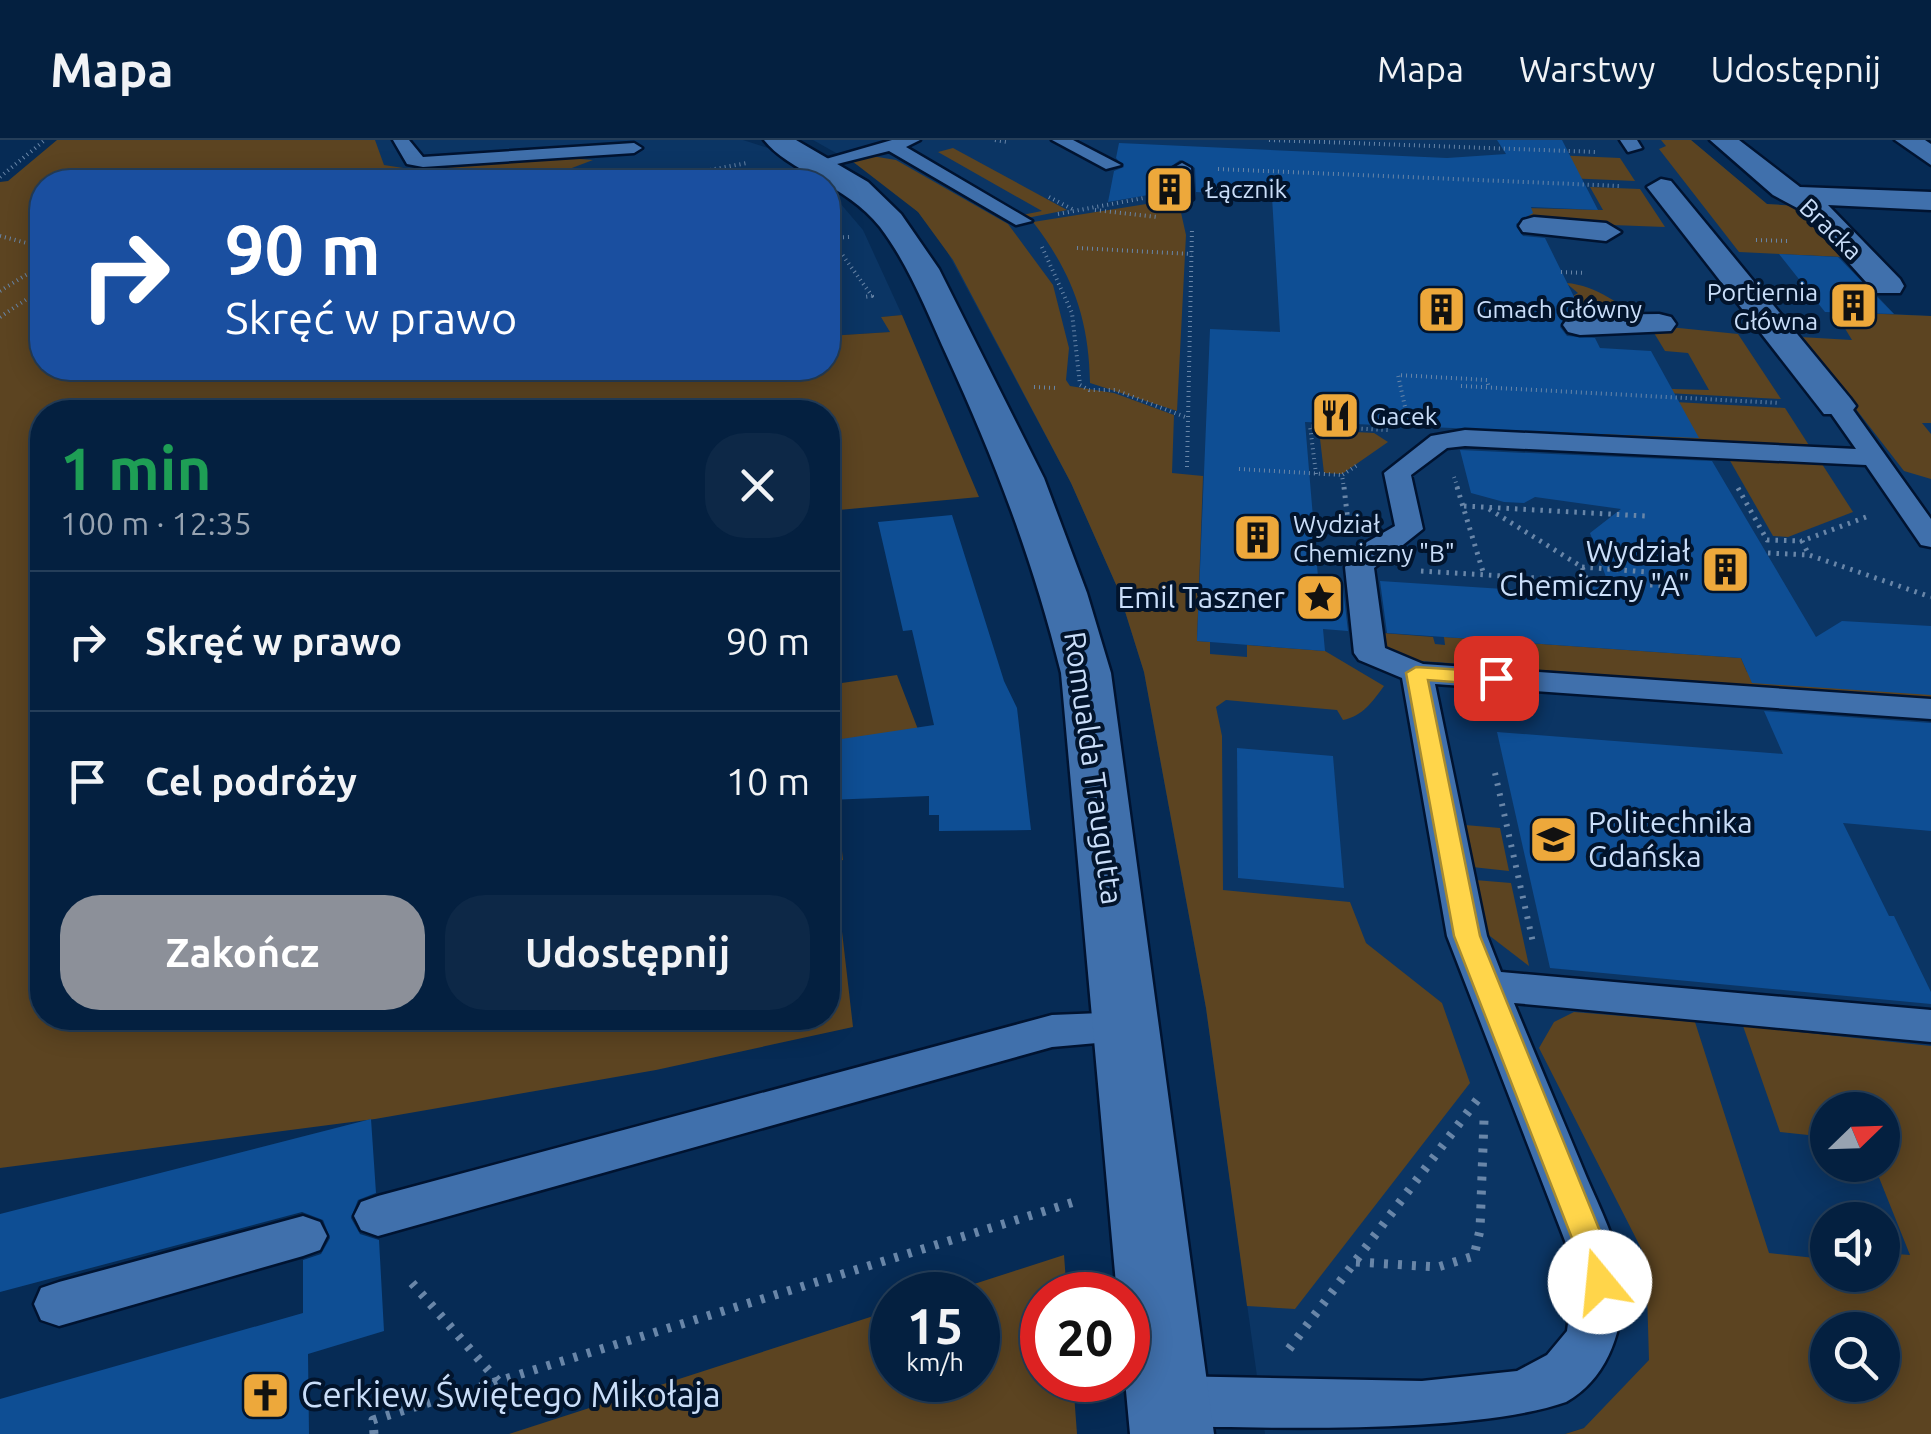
<!DOCTYPE html>
<html lang="pl">
<meta charset="utf-8">
<style>
body{margin:0;font-family:Ubuntu,sans-serif;background:#0d2847;color:#f1f3f6;height:100vh;display:flex;flex-direction:column;font-size:38px;white-space:nowrap}
*{box-sizing:border-box;margin:0}
p{font-size:32px;color:#97a3b1}
.icon{flex:none;width:55px;height:55px;fill:none;stroke:currentColor;stroke-width:2;stroke-linecap:round;stroke-linejoin:round}
.map{position:relative;flex:1;overflow:hidden}
.panel{position:absolute;left:30px;top:260px;width:810px;height:630px;display:flex;flex-direction:column;background:#042040;border-radius:40px;box-shadow:0 5px 25px #0003,0 0 0 2px #253e59}
.panel>*{flex:none}
.guide{position:absolute;left:30px;top:30px;width:810px;height:210px;border-radius:40px;box-shadow:0 5px 25px #0003,0 0 0 2px #253e59;background:#1a4fa0;color:#fff;overflow:hidden}
.needle{width:65px;rotate:67deg}
.fabs{position:absolute;left:1810px;top:952px;display:grid;gap:20px}
.fabs a{display:grid;place-items:center;width:90px;height:90px;border-radius:50%;background:#042040;box-shadow:0 5px 25px #0003,0 0 0 2px #253e59;font-size:50px}
.speed{position:absolute;left:870px;top:1132px;display:flex;gap:20px;font-size:50px;font-weight:700;text-align:center}
.speed>*{display:grid;place-content:center;width:130px;height:130px;border-radius:50%;background:#042040;box-shadow:0 5px 25px #0003,0 0 0 2px #253e59;line-height:1}
.speed small{font-size:25px;font-weight:400}
.speed .limit{border:15px solid #d22;background:#fff;color:#111}
.pin{position:absolute;display:grid;place-items:center;width:85px;height:85px;color:#fff;margin:-42px;border-radius:20px;box-shadow:0 5px 15px #0006}
.me{position:absolute;width:110px;margin:-55px;rotate:343deg;stroke-linejoin:round;filter:drop-shadow(0 0 8px #0008)}
.turn{display:flex;align-items:center;gap:35px;height:210px;padding:0 30px;font-size:45px}
.turn .icon{width:130px;height:130px;stroke-width:2.5}
.turn b{display:block;font-size:70px;line-height:85px}
.round{display:grid;place-items:center;flex:none;width:105px;height:105px;border-radius:40px;background:#0d2847}
.summary{display:flex;align-items:center;justify-content:space-between;height:170px;padding:0 30px}
h1{font-size:60px;font-weight:700;line-height:75px;color:#1e9e55}
.button{display:flex;gap:20px;margin-top:auto;padding:20px 30px}
.button a{flex:1;height:115px;border-radius:40px;background:#8c9099;color:#fff;font-size:40px;font-weight:700;line-height:115px;text-align:center}
.button a+a{background:#0d2847;color:#f1f3f6}
ul{padding:0;list-style:none}
li{display:flex;align-items:center;gap:30px;height:140px;padding:0 30px;border-top:2px solid #253e59}
li div{flex:1}
li b{display:block;font-size:38px}
li em{font-style:normal}
header{display:flex;align-items:center;gap:60px;box-sizing:border-box;height:140px;padding:0 50px;background:#042040;border-bottom:2px solid #253e59}
header strong{font-size:48px}
nav{display:flex;gap:55px;margin-inline-start:auto;font-size:35px}
.map>svg:first-child{display:block}
.built{fill:#0b3564;fill-rule:evenodd}
.green{fill:#5c4421;fill-rule:evenodd}
.building{fill:#0e4e94}
.lines{fill:none;stroke-linecap:round;stroke-linejoin:round}
.lane-casing{stroke:#001330;stroke-width:5}
.street-casing{stroke:#001330;stroke-width:5}
.path-far3{stroke:#6986a8;stroke-width:4;stroke-dasharray:1 4;stroke-linecap:butt}
.path-far2{stroke:#6986a8;stroke-width:5;stroke-dasharray:2.5 6;stroke-linecap:butt}
.path-far1{stroke:#6986a8;stroke-width:6;stroke-dasharray:2.5 8;stroke-linecap:butt}
.path{stroke:#6986a8;stroke-width:9;stroke-dasharray:4 10;stroke-linecap:butt}
.lane{fill:#4070ac;fill-rule:evenodd}
.street{fill:#4070ac;fill-rule:evenodd}
.route{fill:#ffd54a;stroke:#a68a30;stroke-width:2.5}
.labels{text-anchor:middle;stroke-width:8;stroke-linejoin:round;paint-order:stroke}
.far-poi-label{font-size:25px;fill:#cadef9;stroke:#02142c;text-anchor:start}
.far-street-label{font-size:25px;fill:#cadef9;stroke:#02142c}
.poi-label{font-size:30px;fill:#cadef9;stroke:#02142c;text-anchor:end}
.street-label{font-size:30px;fill:#cadef9;stroke:#02142c}
.near-poi-label{font-size:35px;fill:#cadef9;stroke:#02142c;text-anchor:start}
</style>
<header>
<strong>Mapa</strong>
<nav><a>Mapa</a><a>Warstwy</a><a>Udostępnij</a></nav>
</header>
<div class="map">
<svg width="1931" height="1294" viewBox="0 0 1931 1294">
<rect width="100%" height="100%" fill="#062b55"/>
<g class="built">
<polygon points="301,0 743,0 771,9 811,42 309,42"/>
<path d="M813,0h878l76,64 30,2 97,108 37,2v1118l-285,-26 -81,26h-300l-59,-426 -62,-336 -26,-83 -47,-106 -128,-239 -25,-32 -41,-36zM1828,970h54v55h-54zM1828,1080h54v55h-54zM1828,1190h54v55h-54z"/>
<polygon points="828,49 863,90 902,175 882,177 891,192 828,196"/>
</g>
<g class="green">
<polygon points="57,0 375,0 384,25 410,29 566,18 593,20 556,34 446,42 42,42 42,228 828,228 828,196 890,192 881,177 902,175 979,357 828,371 828,272 42,272 42,878 828,878 828,545 897,535 924,605 832,619 843,720 834,722 853,887 656,930 375,979 0,1028 0,42 8,41"/>
<polygon points="1661,0 1691,0 1767,64 1797,66 1843,117 1739,112 1659,9 1666,6"/>
<polygon points="953,8 1067,70 1027,78 1022,75 1042,71 938,12"/>
<polygon points="1553,15 1620,18 1635,41 1565,38"/>
<path d="M872,16l24,4 112,64 45,61 16,63 -3,32 4,6 44,7 60,22 -2,58 31,3 -6,165 13,1v12l37,3v-12l78,6 59,35c-12,16 -21,30 -41,34l-6,-10 -111,-10 -10,7 6,29 1,154 127,12 16,41 76,60 28,80 -175,226 -48,-3 -41,-298 -62,-336 -26,-83 -47,-106 -118,-223 -35,-48 -66,-51z"/>
<polygon points="1590,47 1640,49 1665,87 1532,82 1525,68 1603,70"/>
<path d="M1178,59l8,36 -9,176 -87,-28c-1,-65 -18,-110 -57,-161z"/>
<path d="M1566,143c32,2 53,24 82,36h-70l-10,-20 10,-6z"/>
<polygon points="1835,172 1931,176 1931,283 1922,283 1931,294 1931,339 1904,331 1800,197 1852,200"/>
<polygon points="1669,187 1738,194 1781,259 1496,244 1709,250 1688,213 1665,211 1651,188"/>
<polygon points="1529,254 1785,268 1812,310 1529,293 1520,287"/>
<polygon points="1319,290 1374,293 1388,302 1342,334 1324,333"/>
<polygon points="1729,319 1822,324 1853,372 1788,397 1773,396"/>
<polygon points="1383,493 1433,497 1435,504 1445,505 1444,497 1741,518 1747,532 1931,541 1931,559 1408,520 1388,509"/>
<polygon points="1465,685 1500,688 1509,731 1472,727"/>
<polygon points="1475,740 1511,743 1529,826 1486,793"/>
<path d="M1574,872l121,10 74,231 55,6 -3,-13 6,1 1,28h54l1,-22 27,2 -36,-90h8v-55h-54l-1,27 -47,-5 -37,-106 188,20v388h-366l19,-6 65,-68 -3,-102 -107,-210 15,-26zM1828,1190h54v55h-54z"/>
<polygon points="1064,1115 1067,1155 1042,1155 1042,1240 1073,1240 1077,1294 509,1294 892,1170 892,1240 978,1240 978,1155 940,1155"/>
</g>
<g class="building">
<polygon points="1497,0 1562,0 1598,70 1531,67 1533,73 1516,84 1523,96 1545,98 1581,171 1565,176 1560,187 1567,196 1595,198 1600,208 1651,211 1699,298 1305,282 1318,437 1342,439 1348,491 1323,489 1325,511 1197,501 1210,189 1280,192 1272,57 1196,52 1195,28 1180,20 1169,28 1171,51 1108,62 1114,31 1124,27 1116,18 1119,3 1447,18 1506,14"/>
<polygon points="1779,114 1838,117 1894,174 1825,172"/>
<polygon points="1460,310 1712,321 1816,497 1842,481 1931,486 1931,555 1752,543 1741,518 1387,493 1380,441 1519,450 1528,443 1610,448 1590,393 1621,369 1535,357 1524,363 1504,362 1471,353"/>
<polygon points="952,375 1004,541 1017,568 1031,690 939,691 939,675 929,675 929,656 828,660 828,601 934,585 912,490 903,491 878,382"/>
<polygon points="1764,571 1931,583 1931,691 1843,683 1889,776 1894,776 1931,852 1931,864 1550,828 1497,592 1783,614"/>
<polygon points="1237,608 1333,616 1344,748 1238,738"/>
<polygon points="371,979 376,1053 358,1060 351,1078 360,1094 379,1100 384,1191 308,1214 309,1294 0,1294 0,1259 303,1173 303,1120 321,1114 330,1098 323,1080 302,1072 0,1152 0,1074"/>
</g>
<g class="lines">
<defs>
<g id="lane">
<polygon points="393,0 409,0 423,17 634,3 642,8 634,13 423,27 407,24"/>
<polygon points="892,0 920,0 906,7 1032,81 1016,85 889,11 821,28 812,23"/>
<polygon points="1052,0 1073,0 1121,25 1106,29"/>
<polygon points="1620,0 1637,0 1642,8 1628,12"/>
<polygon points="1182,23 1191,28 1193,59 1184,64 1175,59 1173,28"/>
<path d="M1842,265l9,2 80,112v28l-10,-2 -55,-80 -401,-19 -18,2 -36,27 12,54 -49,39 11,80 38,16 508,35v20l-496,-35 52,252 14,36 430,38v32l-417,-39c23,56 47,112 70,168 13,32 31,64 36,99 8,48 -8,106 -54,132 -92,32 -291,26 -397,24l-19,-8 -7,-17 7,-17 19,-8 253,5 95,-10 30,-16 20,-24 6,-45 -6,-40 -120,-310 -45,-258 -43,-18 -5,-7 -9,-86 22,-25 28,-16 -11,-53 47,-37 34,-6 391,19 -26,-37z"/>
<polygon points="1127,872 1142,877 1148,888 1142,899 1052,907 378,1096 361,1090 354,1076 361,1062 378,1056 1052,875"/>
<polygon points="303,1076 320,1082 327,1096 320,1110 303,1116 59,1186 41,1180 34,1164 41,1148 59,1142"/>
</g>
<g id="street">
<path d="M764,0h32l72,42 33,32 38,55 105,209 43,115 24,80 103,761h-84l-5,-54 3,-85h-11l-56,-622c-28,-113 -66,-212 -114,-317 -20,-44 -38,-91 -67,-129 -33,-42 -92,-56 -116,-87z"/>
<polygon points="1710,0 1739,0 1800,47 1931,52 1931,70 1828,65 1900,139 1904,146 1900,153 1876,153 1801,70 1773,55"/>
<polygon points="1895,0 1925,0 1931,4 1931,25"/>
<polygon points="1661,39 1671,41 1850,258 1856,266 1850,274 1824,274 1647,47"/>
<polygon points="1534,77 1606,83 1621,92 1606,101 1523,92 1519,86 1523,80"/>
<polygon points="1659,174 1671,177 1676,184 1671,191 1580,195 1568,192 1563,185 1568,178 1580,175"/>
</g>
</defs>
<use href="#lane" class="lane-casing"/>
<use href="#street" class="street-casing"/>
<g class="path-far3">
<polyline points="995,0 1007,2"/>
<polyline points="1269,0 1597,12"/>
<polyline points="1218,29 1620,46"/>
<polyline points="0,37 45,0"/>
<polyline points="651,41 747,23"/>
<polyline points="1049,57 1074,70"/>
<polyline points="1095,70 1157,77"/>
<polyline points="1058,74 1149,57"/>
<polyline points="828,95 872,156 863,157"/>
<polyline points="0,96 42,107"/>
<polyline points="828,98 850,97"/>
<polyline points="1756,100 1789,101"/>
<polyline points="1042,107 1072,173 1080,245 1089,250 1115,250 1188,278"/>
<polyline points="1077,108 1192,114"/>
<polyline points="1561,132 1586,133"/>
<polyline points="0,151 42,125"/>
<polyline points="0,177 42,149"/>
<polyline points="1461,246 1779,263"/>
<polyline points="1034,247 1057,248"/>
<polyline points="1407,276 1398,235 1487,240 1489,248"/>
<polyline points="1187,327 1192,89"/>
<polyline points="1239,329 1342,335"/>
<polyline points="1316,334 1310,286 1388,290"/>
<polyline points="1454,337 1458,349"/>
<polyline points="1344,349 1342,335 1359,324"/>
</g>
<g class="path-far2">
<polyline points="1344,347 1348,382"/>
<polyline points="1457,347 1484,435"/>
<polyline points="1738,348 1767,400 1802,401"/>
<polyline points="1464,366 1645,376"/>
<polyline points="1489,369 1582,427 1587,441"/>
<polyline points="1866,377 1802,401 1809,415 1931,457"/>
<polyline points="1768,413 1809,415"/>
<polyline points="1582,427 1647,432"/>
<polyline points="1421,431 1684,447"/>
</g>
<polyline class="path-far1" points="1495,633 1534,807"/>
<g class="path">
<polyline points="1356,1122 1438,1127 1474,1116 1480,1090 1484,980"/>
<polyline points="412,1143 498,1241"/>
<polyline points="1289,1209 1480,956"/>
<polyline points="374,1294 373,1280 1074,1062"/>
</g>
<use href="#lane" class="lane"/>
<use href="#street" class="street"/>
</g>
<polygon class="route" points="1416,527 1496,532 1506,538 1496,545 1428,540 1480,796 1606,1106 1616,1142 1612,1152 1600,1156 1589,1152 1575,1106 1454,796 1406,533"/>
<defs>
<symbol id="building-square" viewBox="-11 -11 22 22"><rect x="-9" y="-9" width="18" height="18" rx="4" fill="#eda83b" stroke="#02142c"/><path d="M-4-6H4V6H1V3H-1V6H-4ZM-2.5-4.3h1.7v1.8h-1.7ZM.8-4.3h1.7v1.8H.8ZM-2.5-1h1.7V.8h-1.7ZM.8-1h1.7V.8H.8Z" fill="#111"/></symbol>
<symbol id="restaurant-square" viewBox="-11 -11 22 22"><rect x="-9" y="-9" width="18" height="18" rx="4" fill="#eda83b" stroke="#02142c"/><path d="M-5-6h1v4h1v-4h1v4h1v-4h1v5L-1.5 .5V6h-2V.5L-5-1ZM5-6V6H3V1.5H1.5Q1.5-4 5-6Z" fill="#111"/></symbol>
<symbol id="sight-square" viewBox="-11 -11 22 22"><rect x="-9" y="-9" width="18" height="18" rx="4" fill="#eda83b" stroke="#02142c"/><path d="M0-6L1.8-2.2L6-1.7L2.9 1.2L3.7 5.4L0 3.3L-3.7 5.4L-2.9 1.2L-6-1.7L-1.8-2.2Z" fill="#111"/></symbol>
<symbol id="university-square" viewBox="-11 -11 22 22"><rect x="-9" y="-9" width="18" height="18" rx="4" fill="#eda83b" stroke="#02142c"/><path d="M0-5L7-2L0 1L-7-2ZM-4 1L0 2.5L4 1V4Q0 6-4 4Z" fill="#111"/></symbol>
<symbol id="church-square" viewBox="-11 -11 22 22"><rect x="-9" y="-9" width="18" height="18" rx="4" fill="#eda83b" stroke="#02142c"/><path d="M-1.2-6h2.4v3.5h3.3v2.4h-3.3V6h-2.4V-.1h-3.3v-2.4h3.3Z" fill="#111"/></symbol>
</defs>
<g fill-rule="evenodd">
<use href="#building-square" x="1142" y="22" width="55" height="55"/>
<use href="#building-square" x="1826" y="138" width="55" height="55"/>
<use href="#building-square" x="1414" y="142" width="55" height="55"/>
<use href="#restaurant-square" x="1308" y="248" width="55" height="55"/>
<use href="#building-square" x="1230" y="370" width="55" height="55"/>
<use href="#building-square" x="1698" y="402" width="55" height="55"/>
<use href="#sight-square" x="1292" y="430" width="55" height="55"/>
<use href="#university-square" x="1526" y="672" width="55" height="55"/>
<use href="#church-square" x="238" y="1228" width="55" height="55"/>
</g>
<g class="labels">
<g class="far-poi-label">
<text x="1205" y="58">Łącznik</text>
<text x="1818" y="161" text-anchor="end">Portiernia<tspan x="1818" dy="29">Główna</tspan></text>
<text x="1476" y="178">Gmach Główny</text>
<text x="1370" y="285">Gacek</text>
<text x="1293" y="393">Wydział<tspan x="1293" dy="29">Chemiczny "B"</tspan></text>
</g>
<g class="far-street-label">
<text transform="translate(1831 89) rotate(44)" y="9">Bracka</text>
</g>
<g class="poi-label">
<text x="1690" y="422">Wydział<tspan x="1690" dy="34">Chemiczny "A"</tspan></text>
<text x="1285" y="468">Emil Taszner</text>
<text x="1588" y="693" text-anchor="start">Politechnika<tspan x="1588" dy="34">Gdańska</tspan></text>
</g>
<g class="street-label">
<text transform="translate(1093 628) rotate(82)" y="10">Romualda Traugutta</text>
</g>
<g class="near-poi-label">
<text x="301" y="1267">Cerkiew Świętego Mikołaja</text>
</g>
</g>
</svg>
<div class="fabs">
<a><svg class="needle" viewBox="-14 -14 28 28"><path d="M0-13l5 13h-10z" fill="#e53935"/><path d="M0 13l5-13h-10z" fill="#97a3b1"/></svg></a>
<a><svg class="icon" aria-label="sound" viewBox="0 0 24 24"><path d="M4 9h4l5-4v14l-5-4H4zM17 9q2 3 0 6"/></svg></a>
<a><svg class="icon" aria-label="search" viewBox="0 0 24 24"><circle cx="10" cy="10" r="6"/><path d="M15 15l6 6"/></svg></a>
</div>
<div class="speed"><div>15<small>km/h</small></div><div class="limit">20</div></div>
<div class="pin" style="left:1496px;top:538px;background:#d93025"><svg class="icon" aria-label="arrive" viewBox="0 0 24 24"><path d="M6 21V4h12l-3 4 3 4H6"/></svg></div>
<svg class="me" style="left:1600px;top:1142px" viewBox="-20 -20 40 40"><circle r="19" fill="#fff"/><path d="M0-13L10 11 0 6-10 11z" fill="#ffd54a"/></svg>
<div class="guide">
<div class="turn"><svg class="icon" aria-label="right" viewBox="0 0 24 24"><path d="M7 20v-9h11M14 6l5 5-5 5"/></svg><div><b>90 m</b>Skręć w prawo</div></div>
</div>
<section class="panel">
<div class="summary"><div><h1>1 min</h1><p>100 m · 12:35</p></div><a class="round"><svg class="icon" aria-label="close" viewBox="0 0 24 24"><path d="M6 6l12 12M18 6L6 18"/></svg></a></div>
<ul>
<li><svg class="icon" aria-label="right" viewBox="0 0 24 24"><path d="M7 20v-9h11M14 6l5 5-5 5"/></svg><div><b>Skręć w prawo</b></div><em>90 m</em></li>
<li><svg class="icon" aria-label="arrive" viewBox="0 0 24 24"><path d="M6 21V4h12l-3 4 3 4H6"/></svg><div><b>Cel podróży</b></div><em>10 m</em></li>
</ul>
<div class="button"><a>Zakończ</a><a>Udostępnij</a></div>
</section>
</div>
